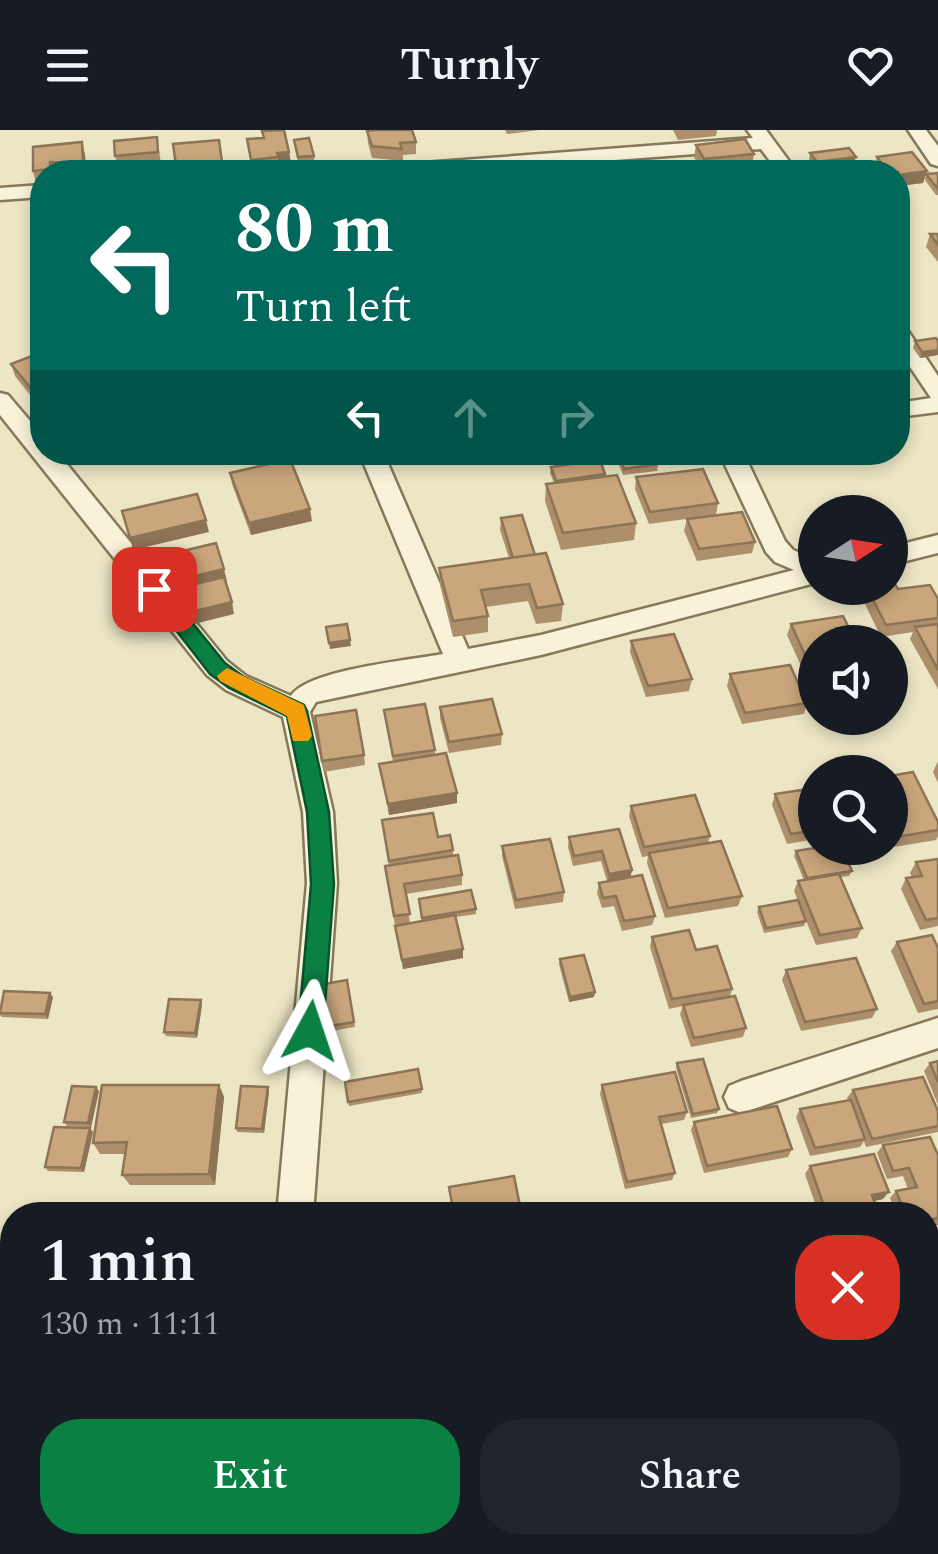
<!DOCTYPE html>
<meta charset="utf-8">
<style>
body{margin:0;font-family:Spectral,serif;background:#20242c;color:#f1f3f6;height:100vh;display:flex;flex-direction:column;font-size:38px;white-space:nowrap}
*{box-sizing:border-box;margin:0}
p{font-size:32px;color:#9ea1a6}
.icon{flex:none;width:55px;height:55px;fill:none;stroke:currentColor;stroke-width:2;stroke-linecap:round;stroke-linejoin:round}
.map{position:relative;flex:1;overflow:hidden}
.drawer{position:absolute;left:0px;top:1072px;width:940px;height:352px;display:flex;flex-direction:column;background:#171b24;border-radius:40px 40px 0 0;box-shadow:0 5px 15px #0003}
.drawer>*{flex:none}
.banner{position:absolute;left:30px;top:30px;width:880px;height:305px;border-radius:40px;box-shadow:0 5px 15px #0003;background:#00695c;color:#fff;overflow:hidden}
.needle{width:65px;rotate:78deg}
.tools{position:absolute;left:798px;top:365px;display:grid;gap:20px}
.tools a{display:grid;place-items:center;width:110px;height:110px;border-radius:50%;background:#171b24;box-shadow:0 5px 15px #0003;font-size:50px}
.pin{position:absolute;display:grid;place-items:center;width:85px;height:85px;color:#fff;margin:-42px;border-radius:20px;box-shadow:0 5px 15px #0006}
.me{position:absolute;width:110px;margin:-55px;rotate:5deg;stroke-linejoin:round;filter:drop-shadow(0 0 8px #0008)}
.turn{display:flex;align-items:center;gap:35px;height:210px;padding:0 40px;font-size:45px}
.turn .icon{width:130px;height:130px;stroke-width:2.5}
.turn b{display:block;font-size:70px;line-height:85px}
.lanes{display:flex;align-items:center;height:95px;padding:0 40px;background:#0003;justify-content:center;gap:50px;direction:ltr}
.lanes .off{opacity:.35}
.round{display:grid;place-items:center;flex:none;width:105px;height:105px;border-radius:40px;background:#20242c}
.overview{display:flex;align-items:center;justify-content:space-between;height:170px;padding:0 40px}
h1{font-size:60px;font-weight:600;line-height:75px}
.primary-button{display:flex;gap:20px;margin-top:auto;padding:20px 40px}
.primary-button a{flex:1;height:115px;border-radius:40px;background:#0b8043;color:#fff;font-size:40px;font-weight:600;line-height:115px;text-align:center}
.primary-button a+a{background:#20242c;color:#f1f3f6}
header{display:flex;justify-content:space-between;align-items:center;height:130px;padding:0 40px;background:#171b24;font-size:45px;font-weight:600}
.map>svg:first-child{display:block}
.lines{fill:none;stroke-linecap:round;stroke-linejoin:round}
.minor-casing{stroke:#86785c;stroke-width:5}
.minor{fill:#f7f2d8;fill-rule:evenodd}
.wall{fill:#ad8f6b}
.shaded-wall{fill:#8d7457}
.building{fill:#c9a67c;stroke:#8d7457;stroke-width:2.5}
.route{fill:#0b8043;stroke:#07532c;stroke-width:2.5}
.slow{fill:#f59e0b}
</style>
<header><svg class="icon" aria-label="menu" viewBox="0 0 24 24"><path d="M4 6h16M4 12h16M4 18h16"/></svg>Turnly<svg class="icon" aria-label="heart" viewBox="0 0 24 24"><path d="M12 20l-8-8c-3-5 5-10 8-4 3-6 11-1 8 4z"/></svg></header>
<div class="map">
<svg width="938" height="1424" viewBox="0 0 938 1424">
<rect width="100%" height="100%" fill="#ece6c5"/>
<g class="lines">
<defs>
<g id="minor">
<polygon points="747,0 766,0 797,42 778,42 761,19 453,42 373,42 383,36 753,8"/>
<polygon points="908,0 926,0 938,16 938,36 931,34"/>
<polygon points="42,55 42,67 0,70 0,58"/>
<polygon points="898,196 906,198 938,246 938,282 898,287 898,273 931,268 898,219"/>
<path d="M0,263l8,2 34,40v17h15l170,209 19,15 45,20c16,-26 119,-36 152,-42l-84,-202h24l85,197 73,-14 253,-65 -19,-8 -9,-10 -47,-100h24l42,89 8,9 22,9v24l-274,72 -225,47 -6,10 23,100 4,71 -24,332h-36l30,-332 -4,-71 -20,-95 -57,-27 -19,-15 -207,-260z"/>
<polygon points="938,405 938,423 890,435 890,417"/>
<polygon points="938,888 938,918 741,983 729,978 724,967 729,956 741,951"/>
<polygon points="938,1095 938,1131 928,1135 928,1099"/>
<polygon points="232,1412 273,1412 272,1424 230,1424"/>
</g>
</defs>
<use href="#minor" class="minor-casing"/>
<use href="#minor" class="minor"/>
</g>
<g class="wall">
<polygon points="505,0 539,0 507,4"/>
<polygon points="673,0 717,0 716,6 678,10"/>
<polygon points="367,1 416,12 416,24 403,25 403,31 372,28 368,13"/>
<polygon points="157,7 161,34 118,38 115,26"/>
<polygon points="247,9 289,22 291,34 279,35 280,39 252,42"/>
<polygon points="219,10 224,42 177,42 173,14"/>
<polygon points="294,10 314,26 314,32 298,34"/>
<polygon points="696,15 754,24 752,36 702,41 694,27"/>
<polygon points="33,17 85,24 86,42 42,42 42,52 36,53 33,41"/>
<polygon points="810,23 854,33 833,36 836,42 802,42 803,36 813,35 809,29"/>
<polygon points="877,27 927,41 923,53 898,56 898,42 877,42 874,39"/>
<polygon points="938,43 938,65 936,65 925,50 926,44"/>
<polygon points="930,104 938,104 938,132 926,117"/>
<polygon points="915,211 938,211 938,225 920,228 913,218"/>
<polygon points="42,222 42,280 15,246 11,234"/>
<polygon points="617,322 658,334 657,341 623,345 616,327"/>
<polygon points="551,337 605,344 636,393 634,410 561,420 545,371 546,354 554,353 550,343"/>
<polygon points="230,343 312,391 251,405 232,354"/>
<polygon points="636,347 718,373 716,385 649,394 635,359"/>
<polygon points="501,388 535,425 563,474 561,491 536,494 528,471 486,477 488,486 488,502 453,507 440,455 439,438 509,428 500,400"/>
<polygon points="687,389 755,412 752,423 697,431 684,401"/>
<polygon points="864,458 890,458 938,469 938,559 910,509 913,502 881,507 861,466"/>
<polygon points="791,494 815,512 815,536 802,538 787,505"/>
<polygon points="631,511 692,549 689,561 646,567 630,522"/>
<polygon points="730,544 807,573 804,584 742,594 727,556"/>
<polygon points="440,577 502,604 501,615 449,623 440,588"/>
<polygon points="384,580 435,620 435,624 457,673 389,685 379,634 393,632"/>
<polygon points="315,586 364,625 365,635 324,642"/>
<polygon points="938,631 938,653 933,642"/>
<polygon points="890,646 938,692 938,706 936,710 876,720 874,718 890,718"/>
<polygon points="815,658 815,709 787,714 772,675 775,664"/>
<polygon points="631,676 710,706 708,713 742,766 738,776 665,788 647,733 648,726 642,727 629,686"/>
<polygon points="382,690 438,707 453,720 453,726 462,745 462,755 406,764 410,793 422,791 419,769 476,779 476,784 456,787 463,819 463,828 403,839 386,746 385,736 389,736"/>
<polygon points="619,699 632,740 630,747 655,786 652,795 622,801 614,776 602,778 597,763 599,753 607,751 601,731 573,736 568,717 569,707"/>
<polygon points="502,716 564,762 563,772 515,779 502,726"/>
<polygon points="796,721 852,741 849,746 840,747 862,798 857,808 816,815 794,761 798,751 804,750 794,726"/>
<polygon points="938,729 938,796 920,800 901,759 906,748 912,747 910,743 916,732"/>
<polygon points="759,777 806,791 804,796 764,803 757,782"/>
<polygon points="652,807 696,820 732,859 730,867 746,898 743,907 691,917 680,884 683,876 669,879 650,817"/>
<polygon points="897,812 938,818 938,879 918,883 891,821"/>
<polygon points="560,829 595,862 594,867 569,872 559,834"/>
<polygon points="786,840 877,879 872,888 801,901 782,850"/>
<polygon points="347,850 355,897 326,902 319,855"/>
<polygon points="53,867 48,889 2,887 0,885 0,878"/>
<polygon points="202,875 197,908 166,906 164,902"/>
<polygon points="938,931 938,975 924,941 930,933"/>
<polygon points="677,933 719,979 717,983 691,988 676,938"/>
<polygon points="418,939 422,963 349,976 345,952"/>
<polygon points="219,955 224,967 215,1055 130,1055 122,1045 126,1024 100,1024 93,1013"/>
<polygon points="602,955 687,982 684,990 661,994 675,1043 672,1050 625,1059 600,964"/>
<polygon points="853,960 938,981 938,1002 866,1017 864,1011 860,1017 810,1026 796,987 800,979 848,970 847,968"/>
<polygon points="99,961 91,997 67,996 64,992"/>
<polygon points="269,962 264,1003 237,1002 236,998"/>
<polygon points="694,992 792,1019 788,1027 704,1043 691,1000"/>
<polygon points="93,1002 84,1042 48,1041 45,1037"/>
<polygon points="883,1015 938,1025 938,1094 928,1096 928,1085 897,1085 890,1068 896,1061 908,1059 903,1046 887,1049 877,1023"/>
<polygon points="810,1036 883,1069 874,1071 879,1085 819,1085 805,1044"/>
<polygon points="938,1176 938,1251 928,1253 928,1178"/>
<polygon points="785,1412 870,1412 820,1424 788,1424"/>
</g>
<g class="shaded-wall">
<polygon points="82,12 85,24 86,42 83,33"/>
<polygon points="289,22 291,34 279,35 277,23"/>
<polygon points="856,27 854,33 815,38 817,32"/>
<polygon points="927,41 923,53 898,56 898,45"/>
<polygon points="938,220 938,225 920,228 922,222"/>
<polygon points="310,379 312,391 251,405 249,393"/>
<polygon points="206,390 209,402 133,420 130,408"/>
<polygon points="224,439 227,451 173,464 170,452"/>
<polygon points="232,472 234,484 190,495 187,483"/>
<polygon points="350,510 351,516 330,519 329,513"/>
<polygon points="457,663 457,673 389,685 388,674"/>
<polygon points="632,740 630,750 607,754 609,744"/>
<polygon points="463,819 463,828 403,839 402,830"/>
<polygon points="595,862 594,867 569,872 570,867"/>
<polygon points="50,863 53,867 48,889 45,884"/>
<polygon points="201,870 202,875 197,908 195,903"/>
<polygon points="219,955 224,967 215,1055 209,1044"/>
<polygon points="96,957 99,961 91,997 88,993"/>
<polygon points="268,957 269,962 264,1003 262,999"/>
<polygon points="90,998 93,1002 84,1042 81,1038"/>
<polygon points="889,1062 883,1069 866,1073 872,1065"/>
</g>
<g class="building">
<polygon points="284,0 289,22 277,23 278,27 251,30 247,9 264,8 262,1"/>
<polygon points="375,0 412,0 416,12 400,13 402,19 372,16 367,1"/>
<polygon points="157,7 158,22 115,26 114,11"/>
<polygon points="309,8 314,26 298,27 294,10"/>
<polygon points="745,9 754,24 704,29 696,15"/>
<polygon points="219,10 222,32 176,36 173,14"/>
<polygon points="82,12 83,33 50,32 50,39 33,41 33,17"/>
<polygon points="849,18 856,27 817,32 810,23"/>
<polygon points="912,22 927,41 898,45 898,42 889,42 877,27"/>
<polygon points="831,33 836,41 808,42 803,36"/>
<polygon points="938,43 938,59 926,44"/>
<polygon points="930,104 938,104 938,115"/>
<polygon points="936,208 938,211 938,220 922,222 915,211"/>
<polygon points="42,222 42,267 39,268 11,234"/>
<polygon points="618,322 653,322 658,334 624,339"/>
<polygon points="290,329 310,379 249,393 230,343"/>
<polygon points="600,330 605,344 556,351 551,337"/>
<polygon points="703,339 718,373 650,382 636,347"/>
<polygon points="617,345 636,393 563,403 546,354"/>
<polygon points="197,364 206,390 130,408 122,381"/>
<polygon points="742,382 755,412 699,419 687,389"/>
<polygon points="522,385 535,425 513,428 501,388"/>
<polygon points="216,413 224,439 170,452 162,426"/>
<polygon points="546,423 563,474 537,478 529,454 481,460 488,486 453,491 439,438"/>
<polygon points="224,447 232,472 187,483 179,458"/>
<polygon points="890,451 893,451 898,459 930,455 938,469 938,488 886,495 867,458 890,458"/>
<polygon points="843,486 856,512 815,512 815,526 806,527 791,494"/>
<polygon points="347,494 350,510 329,513 326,497"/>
<polygon points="938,494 938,540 915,497"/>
<polygon points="674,504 692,549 648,556 631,511"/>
<polygon points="790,535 807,573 745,583 730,544"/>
<polygon points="492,569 502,604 449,612 440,577"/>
<polygon points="425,574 435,620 393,626 384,580"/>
<polygon points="356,580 364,625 322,631 315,586"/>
<polygon points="446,623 457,663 388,674 379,634"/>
<polygon points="913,642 938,692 938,700 890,708 890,646"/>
<polygon points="815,658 815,700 791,704 775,664"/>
<polygon points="695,665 710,706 644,717 631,676"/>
<polygon points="433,683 438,707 450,705 453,720 389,731 382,690"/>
<polygon points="619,699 632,740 609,744 602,721 574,726 569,707"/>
<polygon points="550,709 564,762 516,770 502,716"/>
<polygon points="721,711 742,766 668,778 649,723"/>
<polygon points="815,718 842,718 852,741 807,748 796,721"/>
<polygon points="458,725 462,745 404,754 410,784 394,786 385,736"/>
<polygon points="938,729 938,788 926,790 906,748 922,746 916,732"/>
<polygon points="839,744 862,798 820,805 798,751"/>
<polygon points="642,745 655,786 624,791 616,766 603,768 599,753"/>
<polygon points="471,760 476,779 422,788 419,769"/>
<polygon points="798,770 806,791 766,798 759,777"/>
<polygon points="455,785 463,819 402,830 395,796"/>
<polygon points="689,800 696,820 717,816 732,859 672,869 652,807"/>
<polygon points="932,805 938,818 938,871 924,874 897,812"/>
<polygon points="584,825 595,862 570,867 560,829"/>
<polygon points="856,828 877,879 805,892 786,840"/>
<polygon points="347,850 354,892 325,897 319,855"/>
<polygon points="4,861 50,863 45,884 0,883"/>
<polygon points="735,866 746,898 694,908 683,875"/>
<polygon points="169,869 201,870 195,903 164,902"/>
<polygon points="703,929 719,979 693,984 677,933"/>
<polygon points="938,931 938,952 930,933"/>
<polygon points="418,939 422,959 348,972 345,952"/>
<polygon points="675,942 687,982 659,987 675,1043 627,1052 602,955"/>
<polygon points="923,947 938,981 938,996 872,1009 853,960"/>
<polygon points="102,955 219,955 209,1044 122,1045 127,1012 93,1013"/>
<polygon points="72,956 96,957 88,993 64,992"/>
<polygon points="241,956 268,957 262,999 236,998"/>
<polygon points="851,970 865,1009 815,1018 800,979"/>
<polygon points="777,976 792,1019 707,1036 694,992"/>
<polygon points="54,997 90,998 81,1038 45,1037"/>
<polygon points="930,1007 938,1025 938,1088 928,1090 928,1085 906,1085 896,1061 917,1057 909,1038 893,1041 883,1015"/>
<polygon points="874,1024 889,1062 872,1065 879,1085 827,1085 810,1036"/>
<polygon points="514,1046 521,1081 500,1085 454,1085 449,1057"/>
<polygon points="938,1176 938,1248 933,1249 928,1234 928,1178"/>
<polygon points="791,1412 865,1412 815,1424 794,1424"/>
</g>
<polygon class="route" points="154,452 161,454 225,533 244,547 304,575 307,581 329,682 334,754 323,901 319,909 310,912 302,909 298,901 311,754 307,682 287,586 229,558 210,544 148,464 145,459"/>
<polygon class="slow" points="227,538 304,575 312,606 308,611 293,611 287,586 220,551 217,546"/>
</svg>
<div class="tools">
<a><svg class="needle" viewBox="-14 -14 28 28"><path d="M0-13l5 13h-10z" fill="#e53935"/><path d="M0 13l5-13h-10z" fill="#9ea1a6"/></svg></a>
<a><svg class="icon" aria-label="sound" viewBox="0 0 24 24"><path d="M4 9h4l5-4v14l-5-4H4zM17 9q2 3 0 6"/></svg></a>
<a><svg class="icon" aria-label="search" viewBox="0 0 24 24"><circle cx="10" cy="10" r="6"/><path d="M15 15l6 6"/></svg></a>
</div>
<div class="pin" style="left:154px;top:459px;background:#d93025"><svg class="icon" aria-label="arrive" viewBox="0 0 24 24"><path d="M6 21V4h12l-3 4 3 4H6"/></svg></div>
<svg class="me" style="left:310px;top:901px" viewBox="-20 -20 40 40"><path d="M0-17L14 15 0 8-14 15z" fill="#0b8043" stroke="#fff" stroke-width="4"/></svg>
<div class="banner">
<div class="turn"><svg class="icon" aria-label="left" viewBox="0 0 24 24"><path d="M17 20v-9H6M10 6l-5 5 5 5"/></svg><div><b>80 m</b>Turn left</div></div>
<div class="lanes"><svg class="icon" aria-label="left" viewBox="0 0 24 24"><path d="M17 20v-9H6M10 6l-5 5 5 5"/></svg><svg class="icon off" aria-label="ahead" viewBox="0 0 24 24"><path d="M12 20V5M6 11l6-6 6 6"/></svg><svg class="icon off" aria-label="right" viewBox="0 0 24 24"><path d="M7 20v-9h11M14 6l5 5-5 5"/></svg></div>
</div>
<section class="drawer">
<div class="overview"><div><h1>1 min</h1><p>130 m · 11:11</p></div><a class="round" style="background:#d93025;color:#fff"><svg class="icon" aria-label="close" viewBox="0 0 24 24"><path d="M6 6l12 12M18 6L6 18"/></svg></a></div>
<div class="primary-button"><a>Exit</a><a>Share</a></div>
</section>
</div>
